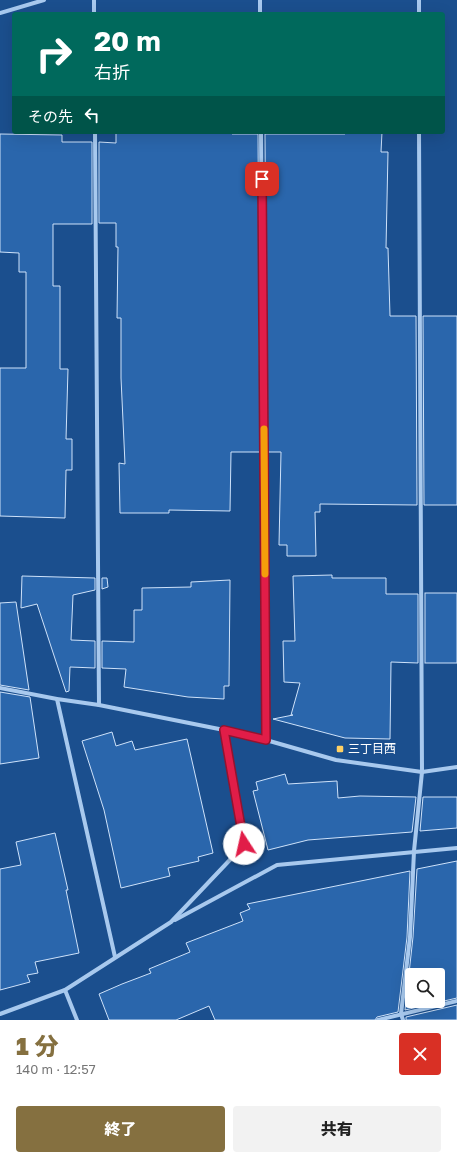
<!DOCTYPE html>
<html lang="ja">
<meta charset="utf-8">
<style>
body{margin:0;font-family:"Golos Text","Noto Sans JP",sans-serif;background:#f2f2f2;color:#222;height:100vh;display:flex;flex-direction:column;font-size:15px;white-space:nowrap}
*{box-sizing:border-box;margin:0}
p{font-size:13px;color:#767676}
.icon{flex:none;width:22px;height:22px;fill:none;stroke:currentColor;stroke-width:2;stroke-linecap:round;stroke-linejoin:round}
.map{position:relative;height:1020px;overflow:hidden}
.drawer{display:flex;flex-direction:column;background:#fff;flex:1}
.drawer>*{flex:none}
.banner{position:absolute;left:12px;top:12px;width:433px;height:122px;border-radius:4px;box-shadow:0 4px 16px #0002;background:#00695c;color:#fff;overflow:hidden}
.tools{position:absolute;left:405px;top:968px;display:grid;gap:8px}
.tools a{display:grid;place-items:center;width:40px;height:40px;border-radius:4px;background:#fff;box-shadow:0 4px 16px #0002;font-size:20px}
.pin{position:absolute;display:grid;place-items:center;width:34px;height:34px;color:#fff;margin:-17px;border-radius:8px;box-shadow:0 2px 6px #0006}
.me{position:absolute;width:44px;margin:-22px;rotate:350deg;stroke-linejoin:round;filter:drop-shadow(0 0 3px #0008)}
.turn{display:flex;align-items:center;gap:14px;height:84px;padding:0 16px;font-size:18px}
.turn .icon{width:52px;height:52px;stroke-width:2.5}
.turn b{display:block;font-size:28px;line-height:34px}
.then{display:flex;align-items:center;height:38px;padding:0 16px;background:#0003;gap:8px;font-size:15px}
.round{display:grid;place-items:center;flex:none;width:42px;height:42px;border-radius:4px;background:#f2f2f2}
.overview{display:flex;align-items:center;justify-content:space-between;height:68px;padding:0 16px}
h1{font-size:24px;font-weight:800;line-height:30px;color:#857040}
.cta{display:flex;gap:8px;margin-top:auto;padding:8px 16px}
.cta a{flex:1;height:46px;border-radius:4px;background:#857040;color:#fff;font-size:16px;font-weight:800;line-height:46px;text-align:center}
.cta a+a{background:#f2f2f2;color:#222}
.map>svg:first-child{display:block}
.building{fill:#2a66ac;stroke:#cee2fa;fill-rule:evenodd}
.lines{fill:none;stroke-linecap:round;stroke-linejoin:round}
.street{stroke:#a8c9ee;stroke-width:4}
.route-casing{stroke:#92132f;stroke-width:10}
.route{stroke:#e11d48;stroke-width:7}
.slow{stroke:#f59e0b;stroke-width:7}
.poi-dot{fill:#ffd064;stroke:#1b4f8e;stroke-width:1.5}
.labels{text-anchor:middle;stroke-width:4;stroke-linejoin:round;paint-order:stroke}
.poi-label{font-size:12px;fill:#fff;stroke:#1b4f8e;text-anchor:start}
</style>
<div class="map">
<svg width="457" height="1020" viewBox="0 0 457 1020">
<rect width="100%" height="100%" fill="#1b4f8e"/>
<g class="building">
<polygon points="116,132 231,132 232,134 258,134 260,452 231,452 230,511 169,510 169,513 120,513 119,463 125,464 121,378 121,318 117,318 118,247 116,247 116,223 99,223 99,142 116,143"/>
<polygon points="345,132 382,132 381,152 388,152 386,248 388,248 390,316 416,316 417,505 320,504 320,512 315,512 316,556 287,556 287,545 279,545 281,452 267,452 265,134 345,134"/>
<polygon points="0,134 62,135 62,142 92,142 92,224 53,224 53,286 60,286 60,369 68,369 66,439 72,439 72,470 66,470 65,518 0,516 0,368 26,368 26,272 19,272 19,253 0,252"/>
<polygon points="423,316 457,316 457,505 424,505"/>
<polygon points="332,575 332,578 386,578 386,594 418,594 418,663 391,662 390,739 345,738 273,719 293,715 291,715 300,683 284,682 283,641 295,641 293,576"/>
<polygon points="22,576 95,578 95,590 73,595 71,640 95,641 95,668 70,667 69,691 66,692 37,604 21,608"/>
<polygon points="102,578 107,578 108,587 102,589"/>
<polygon points="230,580 229,686 224,686 224,699 188,697 124,687 126,669 102,668 102,641 134,642 134,610 142,610 142,588 191,587 191,582"/>
<rect x="425" y="593" width="32" height="70"/>
<polygon points="16,602 29,690 0,685 0,603"/>
<polygon points="0,692 30,697 39,758 0,764"/>
<polygon points="112,732 116,746 132,741 135,750 187,739 213,853 198,857 199,861 168,868 170,876 121,888 104,810 82,741"/>
<polygon points="285,774 288,784 337,781 338,798 360,796 416,797 412,832 308,840 268,850 253,791 258,790 256,782"/>
<polygon points="423,797 457,797 457,828 420,831"/>
<polygon points="55,833 68,890 66,890 79,953 35,962 38,973 27,975 30,982 0,990 0,869 21,865 16,842"/>
<path d="M457,861v137l-52,12 8,-73 4,-68zM412,975h26v26h-26z"/>
<polygon points="410,871 407,937 398,1012 377,1017 375,1020 215,1020 209,1006 176,1020 109,1020 99,994 122,984 151,973 149,969 190,952 186,943 243,921 240,913 250,909 247,904"/>
<polygon points="457,1005 457,1020 406,1020 406,1017"/>
</g>
<g class="lines">
<g class="street">
<polyline points="94,0 94,14"/>
<polyline points="260,0 260,14"/>
<polyline points="419,0 419,14"/>
<polyline points="0,13 44,0"/>
<polyline points="95,132 99,705"/>
<polyline points="261,132 266,740"/>
<polyline points="0,688 57,699 99,705 224,730 266,740 336,760 422,772 457,767"/>
<polyline points="57,699 115,957"/>
<polyline points="175,920 277,865 457,848"/>
<polyline points="65,990 77,1020"/>
<polyline points="0,1014 65,990 171,922 244,845 224,730"/>
<polyline points="378,1020 457,1001"/>
<polyline points="403,1020 401,1014 410,937 414,851 422,772 419,132"/>
</g>
</g>
<g class="lines">
<defs>
<polyline id="route" points="244,844 224,730 266,740 262,179"/>
</defs>
<use href="#route" class="route-casing"/>
<use href="#route" class="route"/>
<polyline class="slow" points="264,429 265,574"/>
</g>
<rect class="poi-dot" x="336" y="745" width="8" height="8" rx="2"/>
<g class="labels">
<g class="poi-label">
<text x="348" y="753">三丁目西</text>
</g>
</g>
</svg>
<div class="tools">
<a><svg class="icon" aria-label="search" viewBox="0 0 24 24"><circle cx="10" cy="10" r="6"/><path d="M15 15l6 6"/></svg></a>
</div>
<div class="pin" style="left:262px;top:179px;background:#d93025"><svg class="icon" aria-label="arrive" viewBox="0 0 24 24"><path d="M6 21V4h12l-3 4 3 4H6"/></svg></div>
<svg class="me" style="left:244px;top:844px" viewBox="-20 -20 40 40"><circle r="19" fill="#fff"/><path d="M0-13L10 11 0 6-10 11z" fill="#e11d48"/></svg>
<div class="banner">
<div class="turn"><svg class="icon" aria-label="right" viewBox="0 0 24 24"><path d="M7 20v-9h11M14 6l5 5-5 5"/></svg><div><b>20 m</b>右折</div></div>
<div class="then">その先<svg class="icon" aria-label="left" viewBox="0 0 24 24"><path d="M17 20v-9H6M10 6l-5 5 5 5"/></svg></div>
</div>
</div>
<section class="drawer">
<div class="overview"><div><h1>1 分</h1><p>140 m · 12:57</p></div><a class="round" style="background:#d93025;color:#fff"><svg class="icon" aria-label="close" viewBox="0 0 24 24"><path d="M6 6l12 12M18 6L6 18"/></svg></a></div>
<div class="cta"><a>終了</a><a>共有</a></div>
</section>
